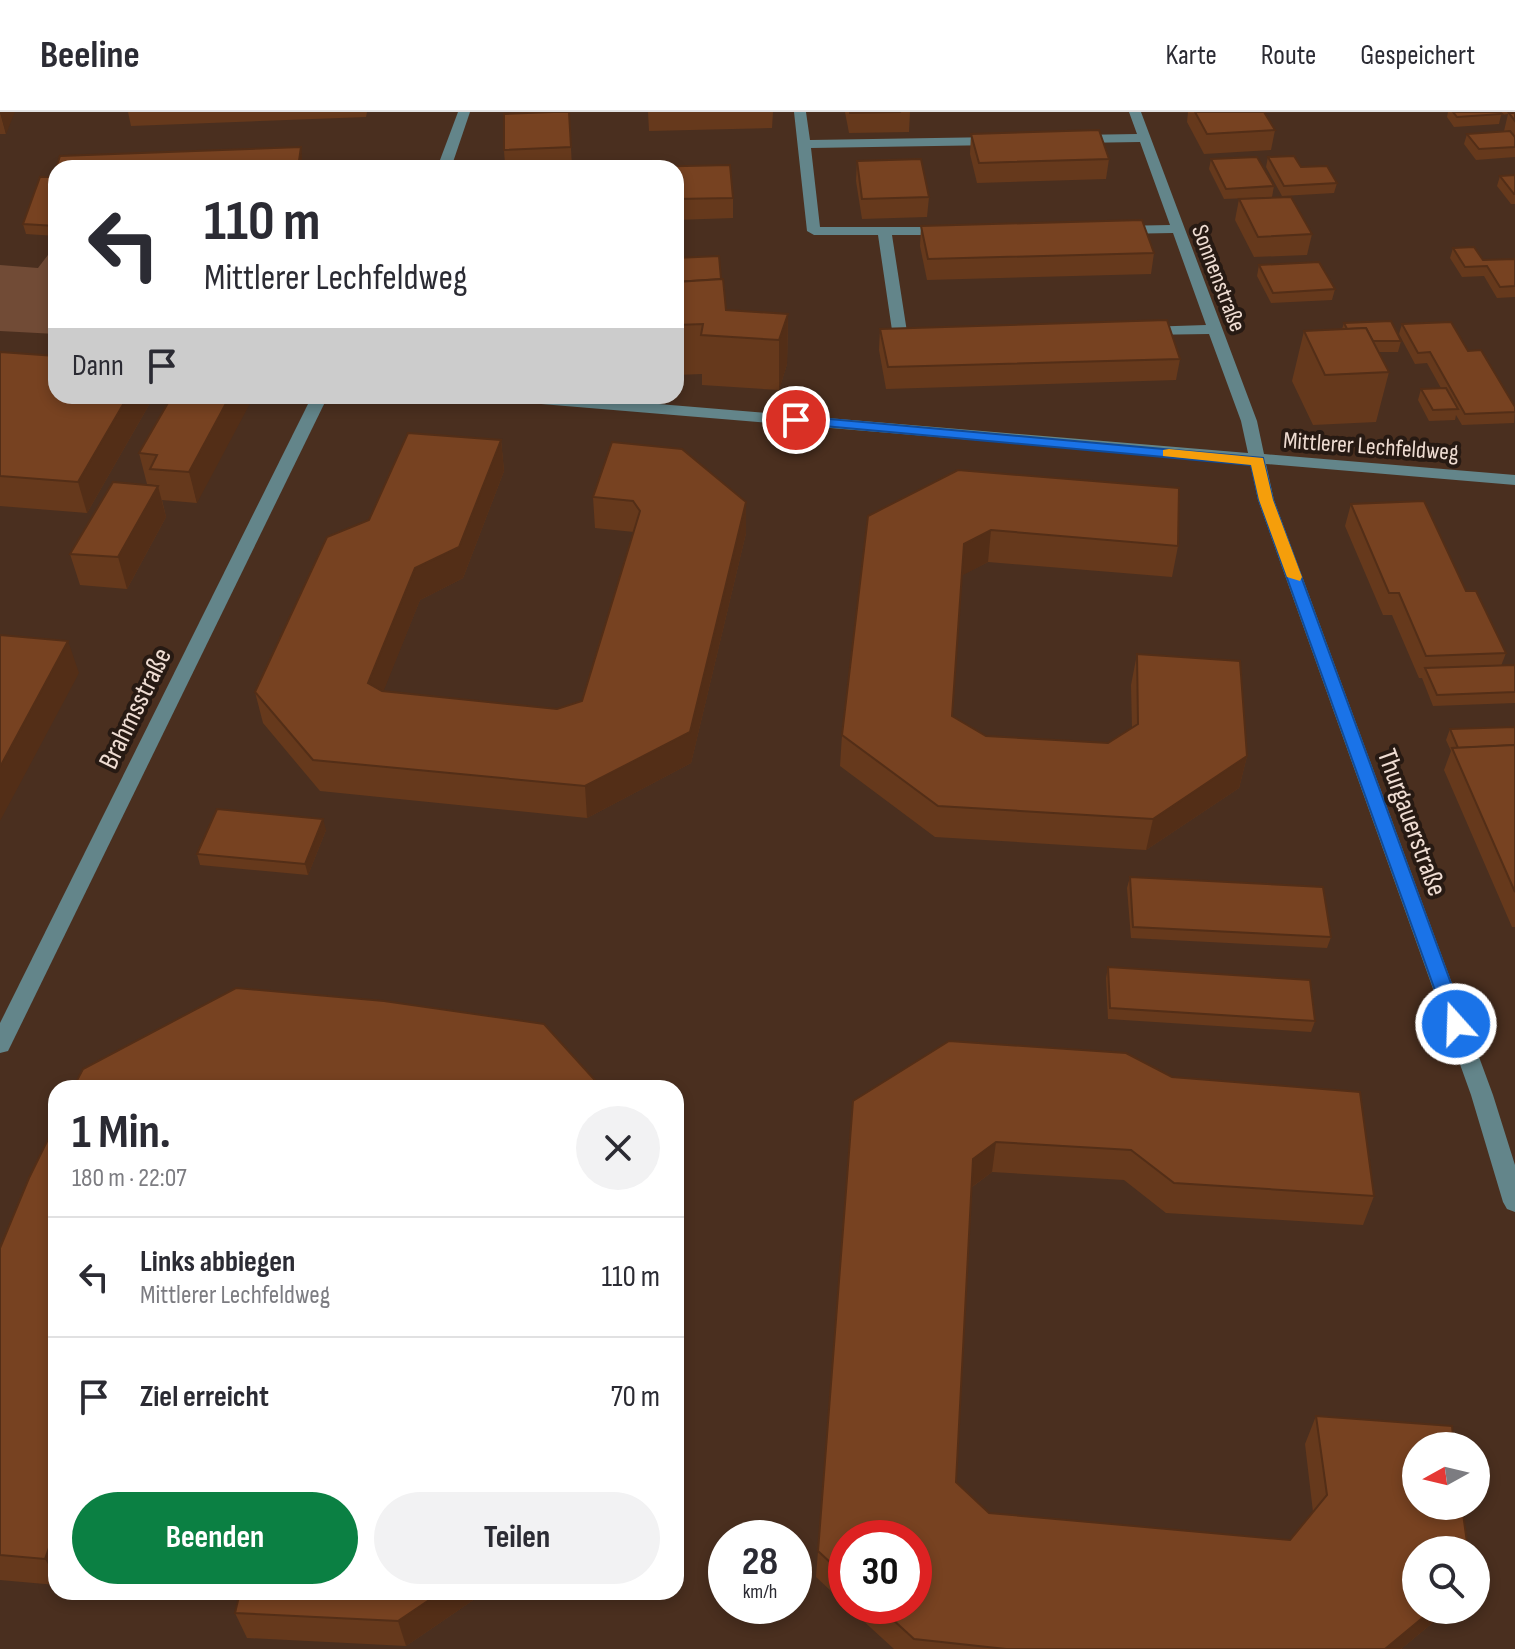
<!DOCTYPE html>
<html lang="de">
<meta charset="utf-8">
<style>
body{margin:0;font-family:"Sofia Sans Condensed",sans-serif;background:#f2f2f3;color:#2b2b33;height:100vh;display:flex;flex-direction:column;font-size:30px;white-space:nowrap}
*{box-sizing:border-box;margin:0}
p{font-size:26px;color:#7c7c81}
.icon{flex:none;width:44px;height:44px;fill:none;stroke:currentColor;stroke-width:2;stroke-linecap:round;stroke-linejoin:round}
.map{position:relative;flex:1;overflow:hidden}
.side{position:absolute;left:48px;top:968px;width:636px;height:520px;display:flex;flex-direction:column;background:#fff;border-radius:24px;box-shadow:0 4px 12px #0003}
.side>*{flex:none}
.top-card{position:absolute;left:48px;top:48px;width:636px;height:244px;border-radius:24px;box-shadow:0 4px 12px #0003;background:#fff;color:#2b2b33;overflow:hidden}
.needle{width:52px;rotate:262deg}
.controls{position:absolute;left:1402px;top:1320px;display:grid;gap:16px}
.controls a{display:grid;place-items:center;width:88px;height:88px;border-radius:50%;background:#fff;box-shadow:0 4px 12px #0003;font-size:40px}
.speed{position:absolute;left:708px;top:1408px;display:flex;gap:16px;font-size:40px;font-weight:700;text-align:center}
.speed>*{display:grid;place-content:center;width:104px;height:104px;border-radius:50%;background:#fff;box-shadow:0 4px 12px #0003;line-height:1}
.speed small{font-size:20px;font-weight:400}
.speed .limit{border:12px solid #d22;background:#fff;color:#111}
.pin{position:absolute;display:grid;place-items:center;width:68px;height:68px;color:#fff;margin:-34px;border:4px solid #fff;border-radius:50%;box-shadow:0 2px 8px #0007}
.me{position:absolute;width:88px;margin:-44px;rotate:340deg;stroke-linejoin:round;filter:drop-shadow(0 0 6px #0008)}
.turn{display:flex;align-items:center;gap:28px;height:168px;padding:0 24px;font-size:36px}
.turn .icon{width:104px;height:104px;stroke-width:2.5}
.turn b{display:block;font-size:56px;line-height:68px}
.then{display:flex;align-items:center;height:76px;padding:0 24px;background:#0003;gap:16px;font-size:30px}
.round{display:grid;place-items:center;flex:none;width:84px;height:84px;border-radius:42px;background:#f2f2f3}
.summary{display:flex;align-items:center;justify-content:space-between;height:136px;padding:0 24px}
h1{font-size:48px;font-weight:700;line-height:60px}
.cta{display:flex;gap:16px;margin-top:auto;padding:16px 24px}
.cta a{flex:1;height:92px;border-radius:48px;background:#0b8043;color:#fff;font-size:32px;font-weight:700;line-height:92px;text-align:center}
.cta a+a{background:#f2f2f3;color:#2b2b33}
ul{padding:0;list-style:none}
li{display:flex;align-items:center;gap:24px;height:120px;padding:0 24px;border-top:2px solid #e1e1e2}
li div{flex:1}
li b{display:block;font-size:30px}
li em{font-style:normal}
header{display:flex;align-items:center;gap:48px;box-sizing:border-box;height:112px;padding:0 40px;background:#fff;border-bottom:2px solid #e1e1e2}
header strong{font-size:38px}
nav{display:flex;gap:44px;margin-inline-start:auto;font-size:28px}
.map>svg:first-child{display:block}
.green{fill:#714b36}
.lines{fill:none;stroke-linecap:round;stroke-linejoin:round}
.minor{fill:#63858a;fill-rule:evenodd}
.wall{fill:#66391c}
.shaded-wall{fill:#532e17}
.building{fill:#774221;stroke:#532e17;stroke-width:2}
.route{fill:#1a73e8;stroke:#114b97;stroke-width:2}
.slow{fill:#f59e0b}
.labels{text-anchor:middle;stroke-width:8;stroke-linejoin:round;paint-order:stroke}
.far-street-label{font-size:24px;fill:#efddd3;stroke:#271a13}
.street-label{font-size:28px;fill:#efddd3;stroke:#271a13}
</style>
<header>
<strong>Beeline</strong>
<nav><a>Karte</a><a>Route</a><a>Gespeichert</a></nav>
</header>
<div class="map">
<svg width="1515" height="1537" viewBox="0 0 1515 1537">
<rect width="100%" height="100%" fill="#4a2f1f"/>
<polygon class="green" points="51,139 56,139 56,222 0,219 0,153 38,156"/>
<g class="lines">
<g class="minor">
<polygon points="458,0 470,0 451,56 437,56"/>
<polygon points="794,0 806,0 810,28 997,25 1004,29 997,33 811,36 820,115 946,115 953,119 946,123 892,123 907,220 922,221 922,227 900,229 893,225 878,123 814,123 807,119"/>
<polygon points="1129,0 1141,0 1257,309 1264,342 1515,363 1515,373 1266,352 1274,388 1493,983 1515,1053 1515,1100 1507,1097 1503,1090 1471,983 1258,388 1250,351 506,289 498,284 562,284 1248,341 1241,309 1209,222 1145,223 1138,219 1145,215 1206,213 1173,121 1118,122 1111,118 1118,114 1170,113 1140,30 1077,31 1070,27 1077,23 1137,22"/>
<polygon points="312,284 328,284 11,933 8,939 0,941 0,911"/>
</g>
</g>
<g class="wall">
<polygon points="0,0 6,22 0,22"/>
<polygon points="128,0 367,0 366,5 131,14"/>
<polygon points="569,0 572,55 552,56 505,53 504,38"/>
<polygon points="648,0 773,0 772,16 649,19"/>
<polygon points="845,0 910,0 909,20 849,21"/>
<polygon points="1188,0 1264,0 1275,18 1271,38 1204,42 1187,10"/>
<polygon points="1448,0 1515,0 1515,45 1476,48 1464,32 1467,22 1504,19 1508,2 1501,3 1499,12 1454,15 1447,5"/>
<polygon points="971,22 1109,47 1106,67 977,71 970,42"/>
<polygon points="1268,45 1337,71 1334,81 1282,84 1266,55"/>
<polygon points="1211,47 1274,74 1272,85 1224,87 1209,57"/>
<polygon points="857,49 929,85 927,105 862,107 856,69"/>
<polygon points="56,56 56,124 26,122 23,112 53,65"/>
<polygon points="676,56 733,86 733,106 676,108"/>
<polygon points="1515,63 1515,92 1511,92 1497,74 1500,64"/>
<polygon points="1239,87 1312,122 1307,143 1254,145 1235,108"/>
<polygon points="921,114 1154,141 1151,162 927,168 920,134"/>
<polygon points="1453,136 1483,148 1515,147 1515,185 1497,186 1484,164 1462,165 1450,146"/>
<polygon points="676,146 721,167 726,198 788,202 787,252 779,278 702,273 702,262 676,263"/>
<polygon points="1259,153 1335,177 1332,188 1271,191 1257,164"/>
<polygon points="1344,211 1401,229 1398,240 1379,240 1389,260 1376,310 1313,313 1292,269 1304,219 1342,217"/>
<polygon points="1402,212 1468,239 1515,295 1514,311 1462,313 1456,303 1455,308 1429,309 1418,288 1421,277 1441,276 1427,251 1415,252 1399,222"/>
<polygon points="880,217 1180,247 1176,268 886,277 879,238"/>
<polygon points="0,240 56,284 154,284 87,401 0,394"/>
<polygon points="172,284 197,391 162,388 166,405 127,477 80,473 70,442 154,373 147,372 139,341"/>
<polygon points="501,328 504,359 463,466 420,488 383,579 557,597 582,589 634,420 595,416 593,385 612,330 746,421 691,651 587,706 320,679 263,611 255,580 369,408"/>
<polygon points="1351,392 1466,479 1506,541 1501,554 1515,553 1515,591 1433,594 1422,566 1419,566 1392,503 1383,503 1345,414"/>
<polygon points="868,404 1178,434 1172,465 988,450 962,463 952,604 986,624 1108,631 1132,617 1131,573 1137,542 1247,644 1239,676 1146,738 935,725 840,654 842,623"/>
<polygon points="1515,615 1515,815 1512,815 1444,658 1451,639 1446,628 1450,617"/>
<polygon points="326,718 308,763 200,753 197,742"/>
<polygon points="1130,765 1331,825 1327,836 1131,826 1127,776"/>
<polygon points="1108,855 1315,909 1311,920 1108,907 1106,866"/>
<polygon points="949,929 1374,1084 1363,1113 1166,1101 1124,1068 992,1060 972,1075 956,1370 989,1401 1290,1428 1313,1400 1305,1332 1316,1304 1448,1498 1401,1537 894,1537 847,1494 914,1494 846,1426 846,1493 816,1465 818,1439"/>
<polygon points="83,957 602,976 73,976"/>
<polygon points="56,1011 56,1473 0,1468 0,1136"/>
<polygon points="485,1480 406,1534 247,1526 235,1501"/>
</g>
<g class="shaded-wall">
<polygon points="0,0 15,0 6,22"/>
<polygon points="301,35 302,46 301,56 298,56"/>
<polygon points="788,202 787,252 779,278 779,228"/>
<polygon points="128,284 154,284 87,401 78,370"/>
<polygon points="230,284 254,284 197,391 189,360"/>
<polygon points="501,328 504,359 463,466 420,488 374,603 368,571 415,456"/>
<polygon points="158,374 166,405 127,477 118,445"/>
<polygon points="746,390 746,421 691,651 587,706 585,674"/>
<polygon points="991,418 988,450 961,464 964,432"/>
<polygon points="68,529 79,561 0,709 0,655"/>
<polygon points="1247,644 1239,676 1146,738 1153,707"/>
<polygon points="323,707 326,718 308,763 305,752"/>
<polygon points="996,1030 992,1060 969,1077 973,1047"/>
<polygon points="56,1416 56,1466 45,1447"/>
<polygon points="441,1480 485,1480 406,1534 398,1509"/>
<polygon points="1432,1498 1448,1498 1401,1537 1385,1537"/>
</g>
<g class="building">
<polygon points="553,0 569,0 571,35 504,38 504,2"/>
<polygon points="850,0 901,0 850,1"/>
<polygon points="1195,0 1264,0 1275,18 1207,22"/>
<polygon points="1453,0 1500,0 1502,2 1457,5"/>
<polygon points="1509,1 1515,1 1515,9"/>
<polygon points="1099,18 1109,47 979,51 971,22"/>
<polygon points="1510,19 1515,25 1515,35 1479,37 1467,22"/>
<polygon points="301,35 298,56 56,56 60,44"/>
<polygon points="1294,44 1301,55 1327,54 1337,71 1284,74 1268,45"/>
<polygon points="1257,45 1274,74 1226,77 1211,47"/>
<polygon points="921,47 929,85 862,87 857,49"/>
<polygon points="551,52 551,56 478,56 479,54"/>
<polygon points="730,53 733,86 676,87 676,56 640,55"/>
<polygon points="56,56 56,114 23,112 40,65 53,65"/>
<polygon points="1515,63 1515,82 1514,82 1500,64"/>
<polygon points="1291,85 1312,122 1258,125 1239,87"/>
<polygon points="1142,108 1154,141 928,147 921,114"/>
<polygon points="1474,135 1483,148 1515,147 1515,174 1500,175 1487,154 1465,155 1453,136"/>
<polygon points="719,144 721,167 676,170 676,146"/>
<polygon points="1319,150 1335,177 1273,181 1259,153"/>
<polygon points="723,167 726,198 788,202 779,228 701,223 703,212 676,213 676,170"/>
<polygon points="1167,208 1180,247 888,255 880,217"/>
<polygon points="1391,209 1401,229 1373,229 1366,216 1347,217 1344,211"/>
<polygon points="1451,210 1468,239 1481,238 1515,295 1515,300 1465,302 1430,240 1418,241 1402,212"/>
<polygon points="1366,216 1389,260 1325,263 1304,219"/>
<polygon points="0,240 56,244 56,284 128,284 78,370 0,364"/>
<polygon points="1446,276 1458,297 1433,298 1421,277"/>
<polygon points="172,284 230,284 189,360 150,357 157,343 139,341"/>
<polygon points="408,321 501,328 459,435 415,456 368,571 382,579 557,597 582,589 640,399 633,389 593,385 612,330 682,337 746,390 690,620 585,674 313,648 255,580 327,425 369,408"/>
<polygon points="958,358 1179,376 1178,434 991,418 964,432 952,604 986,624 1108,631 1138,612 1137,542 1240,549 1247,644 1153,707 938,694 842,623 868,404"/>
<polygon points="113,370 158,374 118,445 70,442"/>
<polygon points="1424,389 1466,479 1476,479 1506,541 1426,544 1399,481 1389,481 1351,392"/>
<polygon points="0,523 68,529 0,655"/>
<polygon points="1515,553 1515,580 1437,583 1425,556"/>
<polygon points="1515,615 1515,633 1458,636 1450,617"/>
<polygon points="1515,633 1515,780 1452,636"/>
<polygon points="217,697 323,707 305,752 197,742"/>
<polygon points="1130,765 1323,775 1331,825 1133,815"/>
<polygon points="1108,855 1310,868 1315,909 1110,896"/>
<polygon points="236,876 384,889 544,912 602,976 296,976 247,972 239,976 73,976 83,957"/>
<polygon points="949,929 1126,941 1172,965 1360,980 1374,1084 1174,1071 1131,1038 996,1030 973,1047 956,1370 989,1401 1290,1428 1327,1383 1316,1304 1452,1314 1454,1334 1416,1334 1416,1394 1462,1394 1468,1438 1416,1438 1416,1498 1432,1498 1385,1537 1006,1537 914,1527 878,1494 914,1494 914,1426 846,1426 846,1465 818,1439 853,989"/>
<polygon points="56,1011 56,1416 45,1447 0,1443 0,1136 29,1066"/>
<polygon points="240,1480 441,1480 398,1509 235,1501"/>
</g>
<polygon class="route" points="796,304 1263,346 1273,388 1466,912 1463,917 1450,917 1447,912 1259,388 1251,353 791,311 791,305"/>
<polygon class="slow" points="1169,337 1263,346 1273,388 1302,465 1300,469 1287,465 1259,388 1251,353 1163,344 1163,338"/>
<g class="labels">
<g class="far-street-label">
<text transform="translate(1219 166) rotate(69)" y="8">Sonnenstraße</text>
<text transform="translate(1371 334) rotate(4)" y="8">Mittlerer Lechfeldweg</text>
</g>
<g class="street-label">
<text transform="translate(134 596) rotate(-64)" y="10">Brahmsstraße</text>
<text transform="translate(1413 710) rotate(70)" y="10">Thurgauerstraße</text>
</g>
</g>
</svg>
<div class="controls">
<a><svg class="needle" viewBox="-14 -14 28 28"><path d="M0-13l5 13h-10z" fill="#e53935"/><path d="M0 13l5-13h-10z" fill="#7c7c81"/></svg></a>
<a><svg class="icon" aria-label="search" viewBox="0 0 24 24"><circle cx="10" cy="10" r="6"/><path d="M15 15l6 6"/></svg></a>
</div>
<div class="speed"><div>28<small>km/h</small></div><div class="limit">30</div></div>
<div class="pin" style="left:796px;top:308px;background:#d93025"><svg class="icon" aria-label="arrive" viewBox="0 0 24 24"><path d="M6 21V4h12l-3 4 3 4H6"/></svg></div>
<svg class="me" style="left:1456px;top:912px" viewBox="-20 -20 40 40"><circle r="17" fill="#1a73e8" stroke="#fff" stroke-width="3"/><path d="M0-11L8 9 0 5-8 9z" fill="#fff"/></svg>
<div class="top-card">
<div class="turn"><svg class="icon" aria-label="left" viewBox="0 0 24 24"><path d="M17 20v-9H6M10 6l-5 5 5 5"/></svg><div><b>110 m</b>Mittlerer Lechfeldweg</div></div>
<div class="then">Dann<svg class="icon" aria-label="arrive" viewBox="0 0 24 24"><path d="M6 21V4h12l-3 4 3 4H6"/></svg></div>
</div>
<section class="side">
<div class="summary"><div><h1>1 Min.</h1><p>180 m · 22:07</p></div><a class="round"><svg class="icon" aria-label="close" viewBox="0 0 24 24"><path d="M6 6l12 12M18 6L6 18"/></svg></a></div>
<ul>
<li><svg class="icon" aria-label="left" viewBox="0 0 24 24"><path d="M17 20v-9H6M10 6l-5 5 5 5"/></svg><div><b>Links abbiegen</b><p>Mittlerer Lechfeldweg</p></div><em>110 m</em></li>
<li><svg class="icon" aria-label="arrive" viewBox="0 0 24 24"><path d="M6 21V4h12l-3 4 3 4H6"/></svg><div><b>Ziel erreicht</b></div><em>70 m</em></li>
</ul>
<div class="cta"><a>Beenden</a><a>Teilen</a></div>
</section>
</div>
